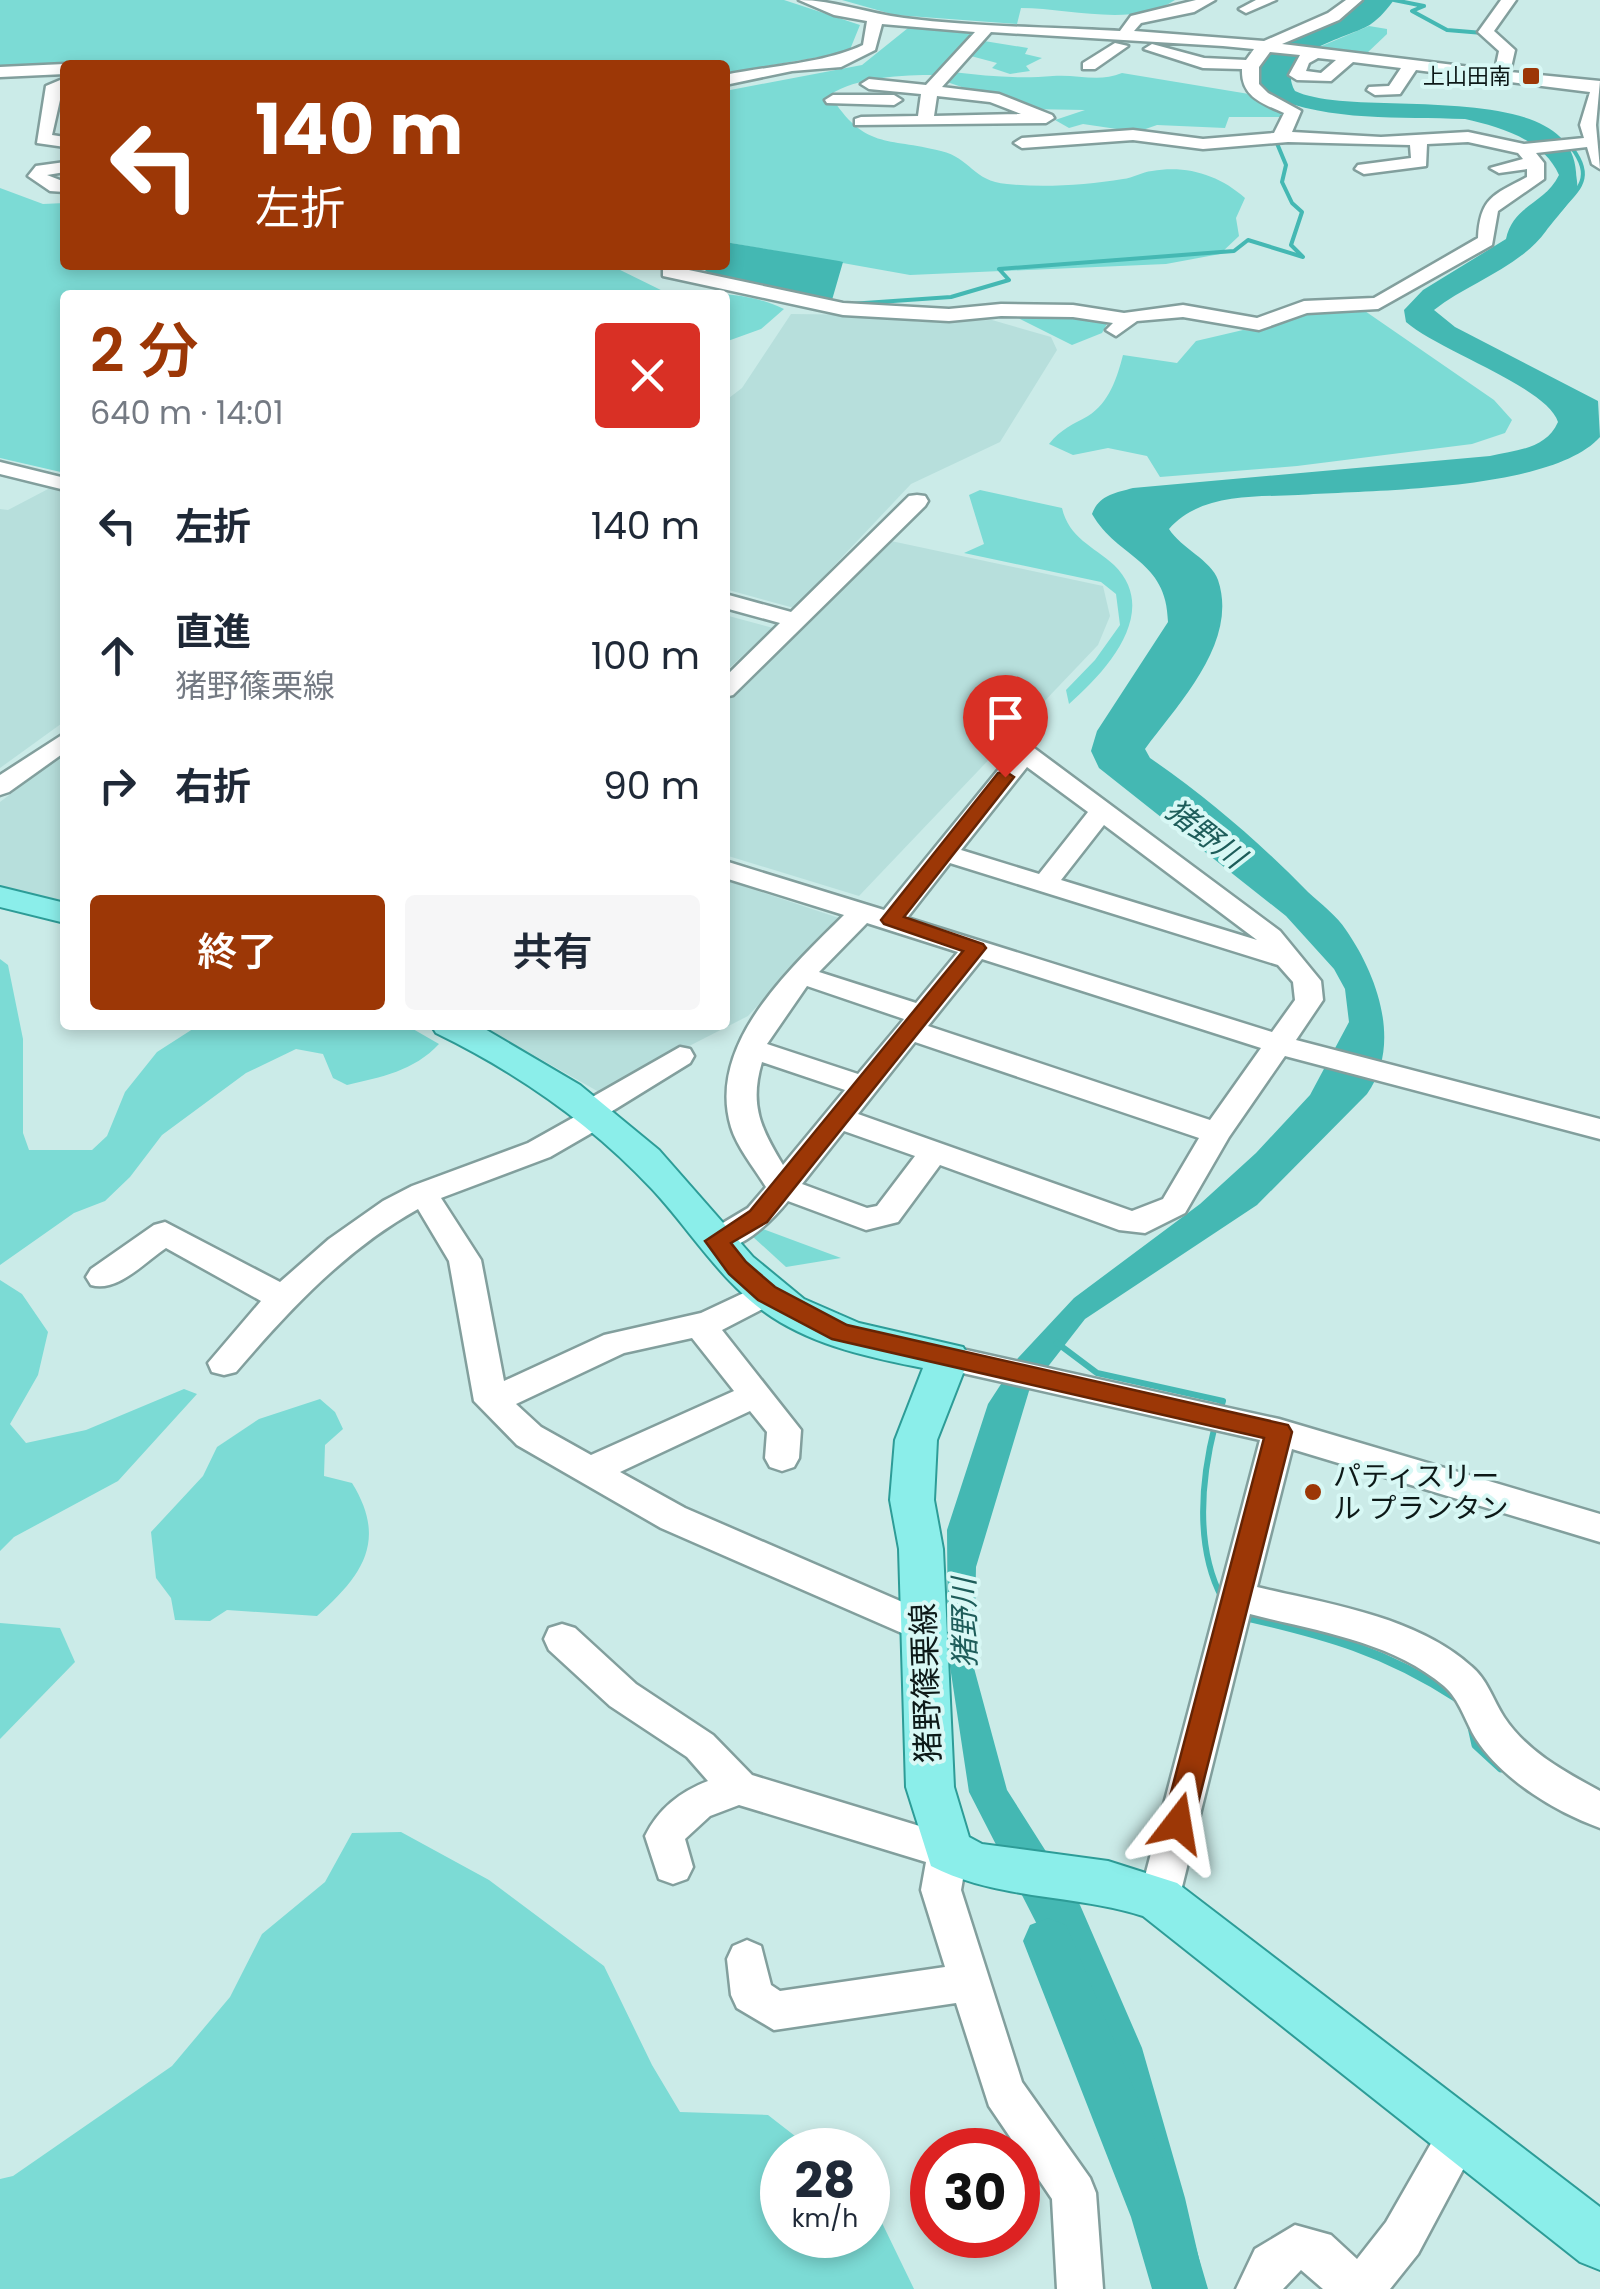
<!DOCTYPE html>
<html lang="ja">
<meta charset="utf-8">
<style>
body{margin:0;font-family:Poppins,"Noto Sans JP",sans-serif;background:#f6f6f7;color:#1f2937;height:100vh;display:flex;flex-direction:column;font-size:38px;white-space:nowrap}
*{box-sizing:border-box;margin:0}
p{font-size:32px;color:#747a83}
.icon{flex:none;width:55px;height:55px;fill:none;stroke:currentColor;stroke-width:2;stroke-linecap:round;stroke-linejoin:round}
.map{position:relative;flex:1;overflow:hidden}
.details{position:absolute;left:60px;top:290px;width:670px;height:740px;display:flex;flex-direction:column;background:#fff;border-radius:10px;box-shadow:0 5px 15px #0003}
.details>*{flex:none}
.top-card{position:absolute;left:60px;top:60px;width:670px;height:210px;border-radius:10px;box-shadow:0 5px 15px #0003;background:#9c3706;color:#fff;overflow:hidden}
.speed{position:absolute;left:760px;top:2128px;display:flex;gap:20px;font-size:50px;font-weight:700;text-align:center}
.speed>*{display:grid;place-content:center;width:130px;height:130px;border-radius:50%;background:#fff;box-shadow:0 5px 15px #0003;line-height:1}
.speed small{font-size:25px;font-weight:400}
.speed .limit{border:15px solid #d22;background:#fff;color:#111}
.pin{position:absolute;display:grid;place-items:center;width:85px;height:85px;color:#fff;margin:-102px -42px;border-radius:50% 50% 50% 0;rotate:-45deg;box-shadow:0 0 10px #0007}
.pin .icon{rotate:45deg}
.me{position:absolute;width:110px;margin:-55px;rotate:14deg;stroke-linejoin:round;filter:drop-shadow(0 0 8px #0008)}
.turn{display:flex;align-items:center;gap:35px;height:210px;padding:0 30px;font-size:45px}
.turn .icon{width:130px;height:130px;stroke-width:2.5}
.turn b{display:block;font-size:70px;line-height:85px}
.round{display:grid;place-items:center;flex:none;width:105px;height:105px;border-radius:10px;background:#f6f6f7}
.overview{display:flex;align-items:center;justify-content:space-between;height:170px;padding:0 30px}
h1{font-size:60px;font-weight:600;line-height:75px;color:#9c3706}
.button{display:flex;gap:20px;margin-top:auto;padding:20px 30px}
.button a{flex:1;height:115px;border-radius:10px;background:#9c3706;color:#fff;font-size:40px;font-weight:600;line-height:115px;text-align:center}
.button a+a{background:#f6f6f7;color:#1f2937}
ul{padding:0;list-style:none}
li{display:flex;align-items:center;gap:30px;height:130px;padding:0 30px}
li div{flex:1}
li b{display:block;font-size:38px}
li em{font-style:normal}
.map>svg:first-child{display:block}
.built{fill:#b7dfdc}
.green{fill:#7cdbd5}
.water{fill:#44b8b3}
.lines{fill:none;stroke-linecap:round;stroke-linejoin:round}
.stream-far2{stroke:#44b8b3;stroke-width:4}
.stream-far1{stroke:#44b8b3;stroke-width:6}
.stream{stroke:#44b8b3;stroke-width:9}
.river{fill:#44b8b3;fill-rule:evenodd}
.minor-casing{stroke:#829f9d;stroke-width:5}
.major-casing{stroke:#2d9c97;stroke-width:4}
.minor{fill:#fff;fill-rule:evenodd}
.major{fill:#8beeea;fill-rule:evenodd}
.route{fill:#9c3706;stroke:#652404;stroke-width:2.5}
.poi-dot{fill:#9c3706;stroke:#d8f8f5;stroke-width:4}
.labels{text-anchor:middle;stroke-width:8;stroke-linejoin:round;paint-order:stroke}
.far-poi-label{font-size:22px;fill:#0d1918;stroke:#d8f8f5;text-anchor:end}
.poi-label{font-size:28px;fill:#0d1918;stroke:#d8f8f5;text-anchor:start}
.water-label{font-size:30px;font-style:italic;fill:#1e5d5a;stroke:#d8f8f5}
.near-street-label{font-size:32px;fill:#0d1918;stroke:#d8f8f5}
</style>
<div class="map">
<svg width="1600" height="2289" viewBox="0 0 1600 2289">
<rect width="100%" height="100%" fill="#cbebe8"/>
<g class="built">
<polygon points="791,314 874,315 920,322 992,320 1051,337 1057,350 1000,442 911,484 794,608 725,589 725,401 742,388"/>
<polygon points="50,488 65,492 65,721 0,768 0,509 8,510"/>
<polygon points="891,541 1103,586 1110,616 1098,645 859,896 725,855 725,704"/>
<polygon points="725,615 773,628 725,672"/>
<polygon points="65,753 65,901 0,887 0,802"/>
<polygon points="725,880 839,918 748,1016 599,1092 480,1025 725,1025"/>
</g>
<g class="green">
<polygon points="0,0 784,0 860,25 849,52 725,73 725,65 65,65 0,69"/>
<path d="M842,0h333c-42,28 -106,8 -154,8l-4,16 -122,-9z"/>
<polygon points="1369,26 1387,29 1387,34 1366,54 1317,48"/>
<path d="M908,28l68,4 -41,43c-31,0 -80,2 -105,20 35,55 56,42 111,56 30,7 31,30 66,33 36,4 80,1 116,-5 10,-1 19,-7 29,-8 35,-6 67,4 93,27l-9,20 3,18 -19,18 -54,10 -256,11 -185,-33v-151l137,-26z"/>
<polygon points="984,41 1028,48 1025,54 1042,58 1026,66 1030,71 1010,74 992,68 997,63 967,55"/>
<path d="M952,72c34,4 66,7 101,4 25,-2 45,7 69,-3l127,21 35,19 -2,4h-53l-4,11 -68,-3 -20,7 -54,-8 -14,4 -14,-8 30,-10 -58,-1 -80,-27z"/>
<polygon points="0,188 43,204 65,203 65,265 610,265 671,295 65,295 65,473 0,458"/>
<path d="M701,293c30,1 56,3 83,16l-23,20 -36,13v-47h-38z"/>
<path d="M1362,309l132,91 18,20 -7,13 -33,11 -175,22 -137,11 -13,-21 -39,-8 -35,7 -24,-11c12,-15 23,-19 39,-28 21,-13 29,-38 35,-61l54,8 19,-22 47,-11 11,1 48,-19z"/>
<polygon points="1024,312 1109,320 1102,333 1072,345 1020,319 1017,315"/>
<path d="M980,490l82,18c7,30 31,38 52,57 47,46 -7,106 -45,139l-3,-14 29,-30 25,-35 -4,-31 -15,-12 -137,-29 20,-9 -15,-49z"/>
<path d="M0,959l8,6 15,74v94l6,17h63l15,-14 18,-44 32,-40 42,-27h207l33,19c-25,27 -58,33 -92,41l-14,-7 -10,-24 -27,-5 -50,24 -84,62 -32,42 -25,24 -31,12 -74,52z"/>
<polygon points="763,1229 841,1258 786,1267 752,1236"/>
<polygon points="0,1280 22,1294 48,1332 38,1375 10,1424 26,1443 86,1430 184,1389 197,1394 118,1481 14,1537 0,1551"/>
<path d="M320,1399l15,13 8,17 -18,16 -1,31 28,7c36,58 10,93 -35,133l-90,-6 -17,11 -35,-1 -4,-22 -15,-20 -5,-46 52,-56 14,-29 42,-28z"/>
<polygon points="0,1623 60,1628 75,1662 0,1739"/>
<polygon points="401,1832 489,1880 604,1966 652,2065 680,2112 768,2115 813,2150 782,2150 782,2235 868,2235 868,2194 914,2289 0,2289 0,2179 13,2176 172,2066 230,1997 262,1934 325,1882 352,1833"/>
</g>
<g class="water">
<path d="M1361,0h33c-6,8 -14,18 -23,24 -20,14 -99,27 -76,67 60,29 275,-16 281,81 0,5 2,11 1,16 -4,12 -23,32 -31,43 -27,37 -78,52 -112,79l21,17 143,74 2,36c-48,54 -229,53 -302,58 -43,2 -98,-2 -129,34 12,19 42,31 49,51 21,62 -40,124 -73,169l5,9c58,40 109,84 158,134 13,12 29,24 38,38 32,46 56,115 21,164l-110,111 -172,114 -56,72 -53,176 -2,101 33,122 73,115 62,143 43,150 21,91h-34l-13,-72 -95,-240 -95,-185 -21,-139 -1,-123 41,-126 30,-46 56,-60 126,-94 56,-51 54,-58 39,-73 -4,-33 -11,-20 -48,-53 -187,-148 -8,-17 6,-20 71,-109c-1,-63 -50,-63 -76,-108 7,-19 23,-21 41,-26l357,-32c27,-6 56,-7 68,-34 -11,-35 -119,-71 -152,-100l-2,-12 19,-20 83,-51c7,-34 39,-35 53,-64 -16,-36 -59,-48 -94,-56 -70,-3 -145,4 -208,-29l1,-31 96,-50z"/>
<polygon points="725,242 839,261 843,262 832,300 816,301 783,289 708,273 703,268 705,265 725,265"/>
</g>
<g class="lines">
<g class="stream-far2">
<polyline points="1394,0 1424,6 1412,11 1447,30 1483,33"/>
<polyline points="1276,141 1286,165 1282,182 1292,203 1302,212 1291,245 1302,256"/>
<path d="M1551,220c23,-29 49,-39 17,-77"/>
<polyline points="850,304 951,297 1009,280 999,269 1234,251 1248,240 1303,257"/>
</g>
<g class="stream-far1">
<polyline points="1057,1343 1097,1373 1223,1401 1219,1413"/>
<path d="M1215,1425c-14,55 -20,122 7,173"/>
</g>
<g class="stream">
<path d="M1243,1616c83,19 142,35 214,82"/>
<polyline points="1472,1727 1476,1745 1501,1768"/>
</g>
<polygon class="river" points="1048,1918 1066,1925 1073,1941 1187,2217 1208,2289 1152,2289 1131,2217 1023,1941 1030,1925"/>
<defs>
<g id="minor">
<path d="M799,0c35,0 70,14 105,18 71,9 144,9 216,13l11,-15 65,-16h19l-21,12 -53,11 -7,8 130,10 64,-28 18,-13h16l-23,20 -57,24 213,26 4,-19 -21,-19 23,-32h15l-22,31 21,19 -5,22 90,9 -4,44 4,44 -8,-5 -5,-17 -51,6 8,10v16l-46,32 -6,34 -114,64 -71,4 -48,17 -76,-13 -46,4 -21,15 -10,-6 7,-7 -40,-6 -72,-1 -52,5 -106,-6 -180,-39v-8l7,-2 173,37 106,6 52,-5 72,1 51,8 59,-8 74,13 47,-17 70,-3 104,-60c2,-40 15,-43 49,-61v-8l-28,4 -9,-5 33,-9 -5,-6 -50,-11 -41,2 -1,22 -62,8 -9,-5 3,-4 53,-7 -1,-13 -122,-3 -85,7 -70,-9 -111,8 -8,-5 8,-5 111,-8 70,9 71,-6 10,-20c-22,-10 -43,-16 -42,-44l-39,-1 -59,-19 8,-5 52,14 42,2 8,-11 -31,-3 -232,-14 -49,55 57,7 53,21 2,3 -8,5 -191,2v-6l6,-2 57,-1 3,-22 -52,-5 -8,-5 8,-5 57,6 49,-53 -93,-8 -7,26 -34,17 -49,4 -67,14v-10c43,-9 101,-12 138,-30l4,-24 -33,-6zM1270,52l30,3 -11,20 8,5 34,1 22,-19 48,6 -12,18 -20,1 -2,3 8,5 25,-1 16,-24 174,22 -10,33 4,13 -60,6 -56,-12 -87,5 -89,-5 9,-21 -33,-18 -9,-9v-17zM1318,58l18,2 -15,13 -15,-2 3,-8zM937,96l53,6 31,12 -87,2z"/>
<polygon points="1256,0 1276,0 1246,13 1239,9"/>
<polygon points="1115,43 1128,46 1095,69 1083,69 1083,63"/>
<polygon points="65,64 65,74 0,77 0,67"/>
<polygon points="65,78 52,135 65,137 65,147 37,143 46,86"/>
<polygon points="833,95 894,95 902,100 894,105 827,103 825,100"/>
<polygon points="65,162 65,172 47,175 65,182 65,192 50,191 28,176 36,166"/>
<polygon points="0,462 65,478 65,490 0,474"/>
<polygon points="917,495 925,496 928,501 925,506 733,695 725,697 725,677 780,623 725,608 725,594 791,612 909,496"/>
<polygon points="65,733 65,752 9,792 0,795 0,775"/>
<path d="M1025,746l9,2 246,183 41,50 2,19 -27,40 304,79v20l-315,-83 -56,81 -44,76 -40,20 -26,-3 -179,-65 -42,57 -32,8 -78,-29c-18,22 -52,56 -82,48l-5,-8 5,-8 42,-25 18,-21c-11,-18 -29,-40 -35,-60 -25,-83 60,-159 113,-212l-119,-37v-17l159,49 132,-162zM1027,767l61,45 -49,62 -78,-24zM1104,825l153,115 -196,-60zM950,863l328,102 15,17 2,18 -23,32 -365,-114zM867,923l91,29 -42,51 -97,-31zM982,959l279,89 -51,72 -282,-94zM807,986l97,33 -46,55 -91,-30zM915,1042l284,96 -36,61 -31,12 -274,-97zM762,1062l83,28 -62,75c-22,-36 -34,-60 -21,-103zM844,1131l71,25 -38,50 -10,2 -65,-24z"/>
<path d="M680,1047l10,2 4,7 -4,7 -81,50 3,4 -5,7 -57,33 -109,41 40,62 23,121 100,-46 97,-22 66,-31 11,3 5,8 -5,8 -56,29 79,100 -2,28 -5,9 -12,4 -12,-4 -5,-9 2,-26 -17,-21 -130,61 65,36 252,109 5,10 -5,10 -13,5 -13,-5 -250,-109 -144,-83 -43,-44 -25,-140 -31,-52c-72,40 -129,101 -182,163l-12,3 -12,-3 -4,-9 53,-62 -95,-53c-21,14 -49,45 -75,37l-5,-8 5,-8 63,-44 11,-3 115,60 49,-43 54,-38 29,-15 116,-43 50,-28 -3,-4 5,-7zM692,1338l42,53 -143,64 -50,-28 -25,-23 108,-51z"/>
<path d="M948,1346l331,73 321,95v28l-308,-93 -35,138c71,17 158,29 214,79 16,13 22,34 33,51 23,35 61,55 96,74v37c-45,-16 -98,-49 -124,-89 -11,-18 -16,-39 -32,-53 -53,-45 -128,-55 -194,-72l-71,285 -6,13 -14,5 -14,-5 -6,-13 121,-459 -324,-73 -4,-9 4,-9z"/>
<path d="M562,1624l13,4 61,56 77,51 39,40 210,64 6,12 -7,39 61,192 68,96 6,15 7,96h-46l-5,-90 -63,-93 -33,-103 -182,27 -37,-22 -6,-13 -4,-36 6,-13 14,-6 14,6 10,39 9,6 165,-24 -24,-77 5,-28 -187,-57 -29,11 -25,23 8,28 -6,12 -14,5 -14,-5 -14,-43c14,-28 35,-44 63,-55l-21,-24 -77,-51 -61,-56 -5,-11 5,-11z"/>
<polygon points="1460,2113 1475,2119 1482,2134 1418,2254 1390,2289 1323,2289 1301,2270 1283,2289 1236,2289 1255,2249 1295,2225 1331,2235 1357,2259 1386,2222 1445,2119"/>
</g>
<g id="major">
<polygon points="0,887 65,903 65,923 0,907"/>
<path d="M431,1025h47l102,60 79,65 94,107 51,42 55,24 104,24 6,11 -32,82 -3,60 9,49 11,238 15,50 13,7 126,17 69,22 423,324v63l-20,-8 -437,-346c-70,-22 -146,-16 -212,-50l-25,-79 -7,-238 -9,-49 5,-60 28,-72c-51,-10 -107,-22 -151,-51 -50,-33 -80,-85 -120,-128 -62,-66 -134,-116 -216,-156z"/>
</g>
</defs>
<use href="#minor" class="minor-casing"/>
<use href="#major" class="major-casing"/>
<use href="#minor" class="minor"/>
<use href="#major" class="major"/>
</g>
<polygon class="route" points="1005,771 1014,777 904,917 983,944 986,948 767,1222 731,1243 746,1262 775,1287 847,1325 1288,1425 1292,1432 1193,1823 1189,1832 1178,1836 1168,1832 1163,1823 1264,1438 832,1339 758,1300 729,1274 705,1241 750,1211 963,951 884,924 881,920 998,773"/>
<g class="poi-dot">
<rect x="1521" y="66" width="20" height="20" rx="5"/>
<circle cx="1313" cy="1492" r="10"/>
</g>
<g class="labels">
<g class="far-poi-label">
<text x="1511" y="84">上山田南</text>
</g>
<g class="poi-label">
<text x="1333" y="1486">パティスリー<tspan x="1333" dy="32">ル プランタン</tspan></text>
</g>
<g class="water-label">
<text transform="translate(1205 834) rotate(38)" y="10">猪野川</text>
<text transform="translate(965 1623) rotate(-91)" y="10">猪野川</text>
</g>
<g class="near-street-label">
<text transform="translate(926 1683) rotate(-92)" y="11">猪野篠栗線</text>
</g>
</g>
</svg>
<div class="speed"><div>28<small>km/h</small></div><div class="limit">30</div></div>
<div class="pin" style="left:1005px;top:777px;background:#d93025"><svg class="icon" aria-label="arrive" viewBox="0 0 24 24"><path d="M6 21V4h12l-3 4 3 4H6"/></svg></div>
<svg class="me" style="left:1178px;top:1823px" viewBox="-20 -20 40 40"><path d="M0-17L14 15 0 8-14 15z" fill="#9c3706" stroke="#fff" stroke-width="4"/></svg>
<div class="top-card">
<div class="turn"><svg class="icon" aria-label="left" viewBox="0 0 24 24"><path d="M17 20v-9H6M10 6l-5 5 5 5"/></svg><div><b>140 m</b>左折</div></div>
</div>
<section class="details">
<div class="overview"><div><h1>2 分</h1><p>640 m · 14:01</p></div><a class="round" style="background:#d93025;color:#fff"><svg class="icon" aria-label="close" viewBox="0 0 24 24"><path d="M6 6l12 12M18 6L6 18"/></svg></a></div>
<ul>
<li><svg class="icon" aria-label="left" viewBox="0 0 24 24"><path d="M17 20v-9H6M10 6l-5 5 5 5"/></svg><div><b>左折</b></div><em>140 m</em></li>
<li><svg class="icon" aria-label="ahead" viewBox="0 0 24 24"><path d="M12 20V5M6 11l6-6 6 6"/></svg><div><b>直進</b><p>猪野篠栗線</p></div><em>100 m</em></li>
<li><svg class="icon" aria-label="right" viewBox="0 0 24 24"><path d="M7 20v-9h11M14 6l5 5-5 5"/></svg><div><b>右折</b></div><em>90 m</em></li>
</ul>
<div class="button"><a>終了</a><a>共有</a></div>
</section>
</div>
